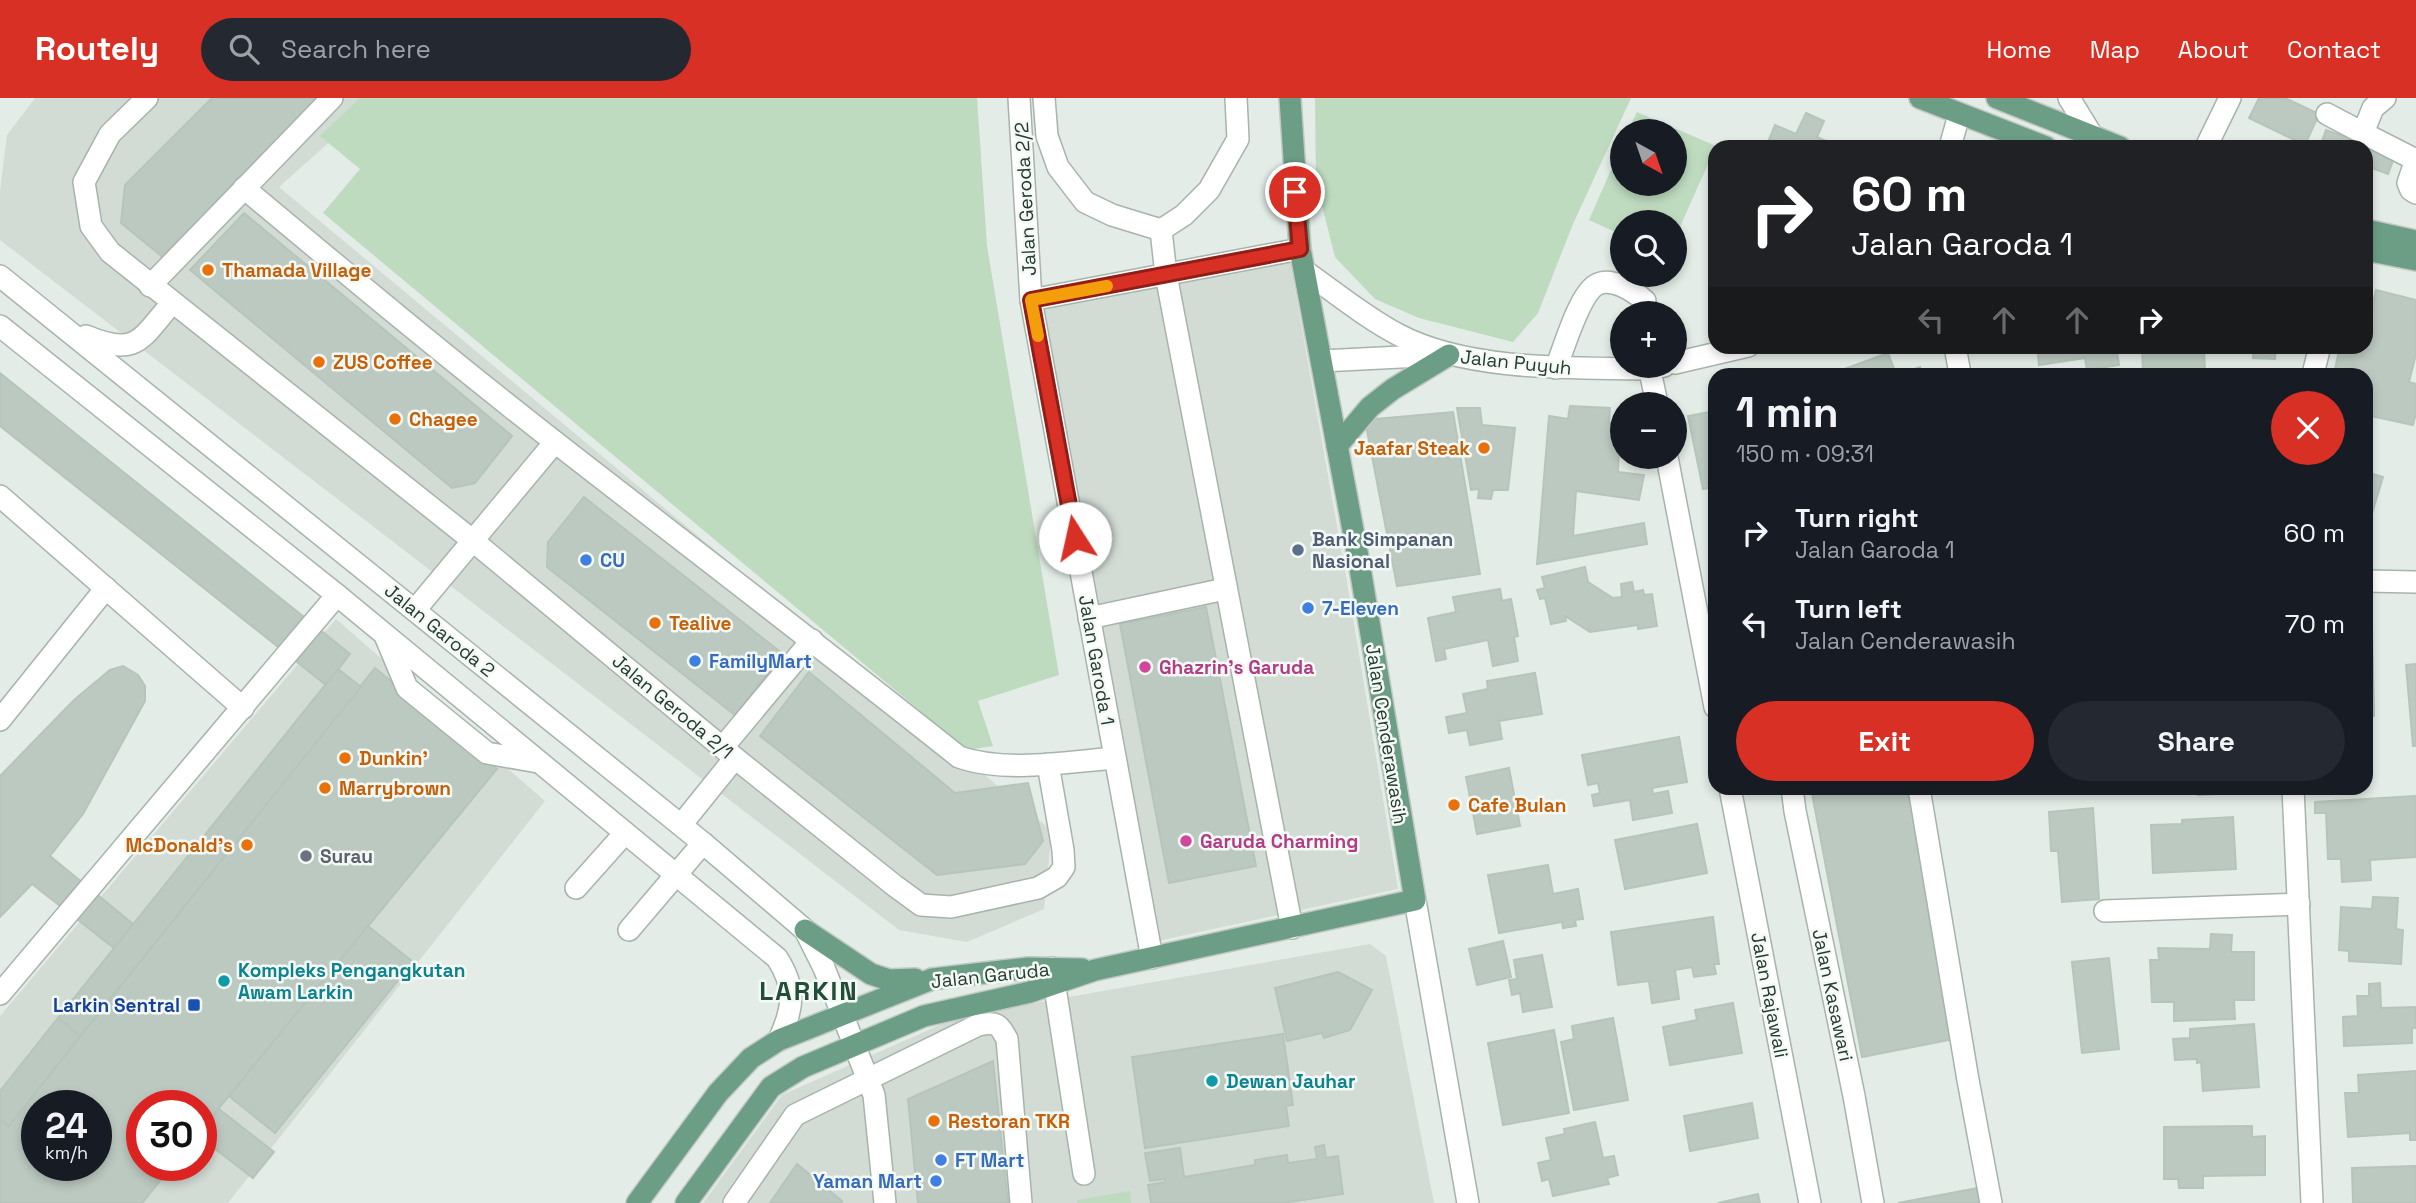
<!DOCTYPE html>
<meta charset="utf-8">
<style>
body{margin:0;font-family:"Space Grotesk",sans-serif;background:#242831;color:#f1f3f6;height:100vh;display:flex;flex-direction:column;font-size:26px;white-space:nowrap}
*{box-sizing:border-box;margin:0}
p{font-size:23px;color:#9ea1a6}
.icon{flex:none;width:38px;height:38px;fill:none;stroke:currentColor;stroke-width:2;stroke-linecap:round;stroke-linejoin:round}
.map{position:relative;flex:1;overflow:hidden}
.panel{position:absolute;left:1708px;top:270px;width:665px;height:427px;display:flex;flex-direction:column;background:#171b24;border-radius:21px;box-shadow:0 4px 10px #0003}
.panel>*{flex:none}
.hud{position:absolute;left:1708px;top:42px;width:665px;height:214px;border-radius:21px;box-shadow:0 4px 10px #0003;background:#202124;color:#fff;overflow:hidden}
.needle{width:46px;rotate:140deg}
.buttons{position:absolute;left:1610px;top:21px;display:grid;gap:14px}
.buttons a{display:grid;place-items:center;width:77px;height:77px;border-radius:50%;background:#171b24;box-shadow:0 4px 10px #0003;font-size:35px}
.speed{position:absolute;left:21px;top:992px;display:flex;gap:14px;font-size:35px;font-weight:700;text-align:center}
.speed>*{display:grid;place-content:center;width:91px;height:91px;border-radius:50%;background:#171b24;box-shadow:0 4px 10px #0003;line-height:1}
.speed small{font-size:18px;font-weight:400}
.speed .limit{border:10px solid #d22;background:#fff;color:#111}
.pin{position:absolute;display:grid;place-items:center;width:60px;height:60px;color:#fff;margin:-30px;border:4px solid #fff;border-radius:50%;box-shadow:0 2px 7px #0007}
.me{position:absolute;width:77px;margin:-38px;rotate:350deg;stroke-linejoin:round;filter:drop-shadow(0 0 5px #0008)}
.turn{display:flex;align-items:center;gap:24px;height:147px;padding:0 28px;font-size:32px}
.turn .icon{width:91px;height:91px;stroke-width:2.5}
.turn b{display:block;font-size:49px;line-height:60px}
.lanes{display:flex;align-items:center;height:66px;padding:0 28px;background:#0003;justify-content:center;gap:35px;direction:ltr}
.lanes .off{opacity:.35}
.round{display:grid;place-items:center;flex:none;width:74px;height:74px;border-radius:37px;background:#242831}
.summary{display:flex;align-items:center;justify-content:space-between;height:119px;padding:0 28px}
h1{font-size:42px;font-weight:600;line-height:52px}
.action{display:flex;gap:14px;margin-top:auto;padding:14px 28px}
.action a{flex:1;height:80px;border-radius:42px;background:#d93025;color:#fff;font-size:28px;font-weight:600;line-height:80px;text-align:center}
.action a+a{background:#242831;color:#f1f3f6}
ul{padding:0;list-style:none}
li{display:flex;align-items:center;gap:21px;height:91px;padding:0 28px}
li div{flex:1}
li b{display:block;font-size:26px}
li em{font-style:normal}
header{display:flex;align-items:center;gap:42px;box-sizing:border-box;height:98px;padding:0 35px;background:#d93025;color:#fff}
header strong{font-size:33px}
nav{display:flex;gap:38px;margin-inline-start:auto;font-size:24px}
.search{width:490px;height:63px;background:#242831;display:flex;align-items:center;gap:18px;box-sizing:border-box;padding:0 24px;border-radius:38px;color:#9ea1a6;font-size:26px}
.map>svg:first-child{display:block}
.built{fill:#d2dcd5;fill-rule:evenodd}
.green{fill:#bedbbf}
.building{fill:#bcc9c1;stroke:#b6c5bb;stroke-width:2;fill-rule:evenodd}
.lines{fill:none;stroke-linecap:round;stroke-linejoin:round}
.minor-casing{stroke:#a6b4ac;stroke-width:24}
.major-casing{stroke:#c2c8c5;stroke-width:24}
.minor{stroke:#fff;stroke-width:21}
.major{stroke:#6c9e85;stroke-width:21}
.route-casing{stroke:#8d1f18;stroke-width:18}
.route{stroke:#d93025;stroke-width:12}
.slow{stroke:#f59e0b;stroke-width:12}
.food-dot{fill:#e8710a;stroke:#f4f9f5;stroke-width:2.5}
.service-dot{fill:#5c6f8a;stroke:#f4f9f5;stroke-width:2.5}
.shop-dot{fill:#3f7fe0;stroke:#f4f9f5;stroke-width:2.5}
.hotel-dot{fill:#d1479c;stroke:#f4f9f5;stroke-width:2.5}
.worship-dot{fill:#6b7280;stroke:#f4f9f5;stroke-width:2.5}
.culture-dot{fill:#0f9aa8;stroke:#f4f9f5;stroke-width:2.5}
.transit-dot{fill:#1a4fb4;stroke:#f4f9f5;stroke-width:2.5}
.labels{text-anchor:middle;stroke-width:5;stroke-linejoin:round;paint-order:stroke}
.street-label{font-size:19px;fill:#243c30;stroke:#f4f9f5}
.food-label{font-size:19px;font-weight:bold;fill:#c56008;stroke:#f4f9f5;text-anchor:start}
.service-label{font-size:19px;font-weight:bold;fill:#4e5e75;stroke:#f4f9f5;text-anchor:start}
.shop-label{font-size:19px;font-weight:bold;fill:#366cbe;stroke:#f4f9f5;text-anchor:start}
.hotel-label{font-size:19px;font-weight:bold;fill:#b23c85;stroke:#f4f9f5;text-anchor:start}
.worship-label{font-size:19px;font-weight:bold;fill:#5b616d;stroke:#f4f9f5;text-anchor:start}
.culture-label{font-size:19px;font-weight:bold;fill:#0d838f;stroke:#f4f9f5;text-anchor:start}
.transit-label{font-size:19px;font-weight:bold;fill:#164399;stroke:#f4f9f5;text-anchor:end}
.district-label{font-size:26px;font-weight:bold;letter-spacing:2px;fill:#224d38;stroke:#f4f9f5}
</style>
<header>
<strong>Routely</strong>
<div class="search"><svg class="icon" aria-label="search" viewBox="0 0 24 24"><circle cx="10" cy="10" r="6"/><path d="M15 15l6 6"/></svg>Search here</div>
<nav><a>Home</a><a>Map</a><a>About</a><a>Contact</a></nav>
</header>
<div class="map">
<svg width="2416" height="1105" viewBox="0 0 2416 1105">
<rect width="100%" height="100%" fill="#e3ece6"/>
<g class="built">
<polygon points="35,0 379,0 279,89 1052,733 1044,811 967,844 899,832 0,142 0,93 7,37"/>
<polygon points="1290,163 1347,484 1398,791 1158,843 1043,211"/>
<path d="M336,521l209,182 -317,402h-228v-187zM37,1008h59v60h-59zM142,1008h59v60h-59z"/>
<polygon points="1370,846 1386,858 1434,1105 703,1105 782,997 960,918"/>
</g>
<g class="green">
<polygon points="360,0 977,0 987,148 1059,577 978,603 993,648 967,652 323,115 360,71 320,38"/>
<polygon points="1315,0 1631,0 1573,126 1538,215 1513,244 1419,220 1375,201 1335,159 1316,84"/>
<polygon points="1637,14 1716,48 1675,140 1675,124 1622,124 1622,137 1589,122 1622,47 1622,86 1675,86 1675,33 1628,33"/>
<polygon points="1130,1093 1131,1105 1077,1105 1077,1102"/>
</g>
<g class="building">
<polygon points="212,0 324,0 165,161 121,125 125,87"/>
<polygon points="2259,0 2285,0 2319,16 2305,47 2249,20"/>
<polygon points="1806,15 1824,23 1817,39 1835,47 1834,49 1766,49 1775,27 1796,36"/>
<polygon points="2326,32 2395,57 2388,76 2366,68 2366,49 2320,49"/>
<polygon points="244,115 512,338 475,385 452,390 190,172"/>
<polygon points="2376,192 2416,202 2416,256 2409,284 2416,286 2416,315 2413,327 2366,317 2366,276 2334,276 2340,248 2366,248 2366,235"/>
<polygon points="2037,248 2116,248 2119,267 2087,272 2085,260 2039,267"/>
<polygon points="2142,248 2204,248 2205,276 2143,276"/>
<polygon points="2254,248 2276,248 2275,261 2253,260"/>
<polygon points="1888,255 1896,276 1837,276 1836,274"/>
<polygon points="1920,269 1923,276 1900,276"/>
<polygon points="0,275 350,556 326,587 0,328"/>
<polygon points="1570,308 1610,310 1609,325 1620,328 1618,374 1644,377 1639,402 1576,393 1573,438 1644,425 1647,446 1537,466 1549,318 1568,321"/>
<polygon points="1457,310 1480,310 1482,327 1515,330 1508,392 1493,392 1491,401 1478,400 1479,391 1471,392"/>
<polygon points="1715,313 1715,389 1703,391 1688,318"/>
<polygon points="1453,314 1480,476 1397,488 1365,322"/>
<polygon points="2366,374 2383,379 2366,435"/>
<polygon points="584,399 783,556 735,617 547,469 548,444"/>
<polygon points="1585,469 1588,484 1613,500 1622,499 1621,486 1632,484 1634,494 1643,492 1644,497 1652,496 1657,528 1638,531 1638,527 1590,534 1565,518 1566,523 1551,526 1545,500 1540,501 1537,492 1545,490 1542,479"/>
<polygon points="1500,491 1502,503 1511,501 1518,538 1514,539 1518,563 1493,568 1488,542 1444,551 1446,561 1436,563 1428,520 1456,514 1453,499"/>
<polygon points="2366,507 2367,530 2372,530 2374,618 2366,618"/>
<polygon points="1206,509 1256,768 1169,785 1120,526"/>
<polygon points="2416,566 2416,648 2413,648 2406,567"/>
<polygon points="123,568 138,577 145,588 145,603 83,716 50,758 133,826 114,850 32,786 0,819 0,678 74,602 110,572"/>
<path d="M375,570l122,101 -296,361v-24h-59v60h30l-30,37h-142v-84l9,7zM37,1008h59v60h-59z"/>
<polygon points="338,571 361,589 80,938 58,920"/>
<polygon points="809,574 955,695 1028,685 1043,743 1025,766 937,777 760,638"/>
<polygon points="1535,575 1542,616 1499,623 1502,641 1470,647 1467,632 1449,635 1446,619 1467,615 1463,596 1488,591 1487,583"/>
<polygon points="1679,639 1687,684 1652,690 1653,696 1668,693 1672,715 1633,722 1630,702 1594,708 1592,697 1600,695 1598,685 1588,687 1582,657"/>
<polygon points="1509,670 1520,728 1477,736 1466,679"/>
<polygon points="1811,690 1909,690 1959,940 1862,959"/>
<polygon points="2197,690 2215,690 2215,696 2198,697"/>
<polygon points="2416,698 2416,759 2370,762 2371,782 2342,784 2341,761 2328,761 2326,715 2315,715 2315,704"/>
<polygon points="2093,710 2099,801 2062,804 2058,753 2051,753 2049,714"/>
<polygon points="2233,719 2236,771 2153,775 2151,727 2182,726 2182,722"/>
<polygon points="1697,726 1707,775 1625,791 1615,742"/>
<polygon points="1548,767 1553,796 1578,791 1583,821 1575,822 1576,828 1563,830 1562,824 1499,835 1488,777"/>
<polygon points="2373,799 2398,800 2396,831 2403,832 2401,866 2349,863 2349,853 2339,852 2341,809 2372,811"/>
<polygon points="1713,819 1719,866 1714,866 1716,876 1694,879 1692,869 1675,872 1679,901 1652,905 1649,883 1618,887 1611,834"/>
<polygon points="368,828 413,864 275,1035 229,998"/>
<polygon points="2211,836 2232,837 2231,854 2254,854 2254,902 2234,902 2235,921 2174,923 2174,904 2152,904 2150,862 2159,862 2158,850 2210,851"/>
<polygon points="1503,843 1511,879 1477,887 1469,851"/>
<polygon points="1542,857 1552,909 1523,914 1520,895 1512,897 1509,882 1517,881 1514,862"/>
<polygon points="2109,860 2119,951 2082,955 2072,864"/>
<polygon points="1338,874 1372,892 1350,932 1324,940 1322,935 1287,943 1275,890"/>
<polygon points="2380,885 2381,910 2415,909 2416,930 2412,930 2412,945 2344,948 2343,919 2358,918 2357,898 2369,898 2369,886"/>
<polygon points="1733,905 1742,955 1670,967 1663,929 1697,922 1695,912"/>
<polygon points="58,920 80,938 9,1028 0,1021 0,993"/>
<polygon points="1613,920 1628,1002 1574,1012 1561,944 1574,941 1572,928"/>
<polygon points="2254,926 2259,989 2203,993 2201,964 2197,965 2197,961 2175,962 2173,941 2190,940 2190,931"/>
<polygon points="1554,932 1569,1015 1503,1027 1488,945"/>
<polygon points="1283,936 1293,1007 1286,1008 1289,1028 1145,1050 1132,959"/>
<polygon points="993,963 1008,1105 918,1105 908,1001"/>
<polygon points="2416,973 2416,1042 2410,1042 2410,1035 2348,1039 2345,995 2359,995 2358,977"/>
<polygon points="1752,1005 1758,1040 1690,1053 1684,1018"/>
<polygon points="219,1011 274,1054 253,1080 201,1040 201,1032"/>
<polygon points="1595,1024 1603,1060 1614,1058 1618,1077 1607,1080 1609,1086 1553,1098 1549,1081 1542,1083 1538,1065 1551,1062 1546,1040 1565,1036 1564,1031"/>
<polygon points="2252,1028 2252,1039 2265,1038 2265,1077 2203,1078 2203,1090 2179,1090 2178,1081 2164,1081 2164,1029"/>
<polygon points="1324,1047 1326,1060 1338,1058 1343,1096 1282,1105 1151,1105 1148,1087 1165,1084 1165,1081 1150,1083 1145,1055 1180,1050 1184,1079 1255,1067 1255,1062 1287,1057 1288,1065 1317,1061 1315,1049"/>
<polygon points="797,1066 842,1103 842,1105 770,1105"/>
<polygon points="2416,1068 2416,1105 2353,1105 2352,1070"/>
<polygon points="1978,1090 1981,1105 1898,1105"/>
<polygon points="1758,1096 1760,1105 1718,1105"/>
</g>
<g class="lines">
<defs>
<g id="minor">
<polyline points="147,0 110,36 84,84 91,128 110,154 472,442 735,660 895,788 921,807 951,809 1038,790 1057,779 1064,769 1063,752 1048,666"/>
<polyline points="1019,0 1031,202 1152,860"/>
<polyline points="1044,0 1047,38 1058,69 1085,104 1112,117 1161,132 1184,117 1209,92 1238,41 1236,0"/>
<polyline points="2069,0 2093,39"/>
<polyline points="2327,16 2363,35 2373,10 2385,0"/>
<polyline points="2363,35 2416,62"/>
<polyline points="1950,49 1959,17"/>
<polyline points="2206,49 2230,0"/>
<polyline points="2416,61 2408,85 2411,92 2416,95"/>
<path d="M244,90c103,86 206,172 311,254 135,105 271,209 404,315 46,16 108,5 156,1"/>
<polyline points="1161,132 1166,177 1292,830"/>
<path d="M1306,174c30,21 60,46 93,63 68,36 175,33 251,34l14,-3"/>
<polyline points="0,178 703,745 805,832 824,870 874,997 885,1105"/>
<polyline points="150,188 332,0"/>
<polyline points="1031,202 1300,151"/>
<path d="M0,228l337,269 440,363c20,31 16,51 2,82"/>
<path d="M86,238c51,21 54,4 86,-33"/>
<polyline points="1955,248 1960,276"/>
<polyline points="1322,263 1440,257"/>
<polyline points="1675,265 1748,248"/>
<polyline points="1649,268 1657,306"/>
<path d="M1556,270c8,-20 23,-73 40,-83 15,-9 38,6 49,16l-1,12"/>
<polyline points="2313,276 2320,248"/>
<polyline points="1667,359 1715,609"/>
<polyline points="0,398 243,610"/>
<polyline points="2366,483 2416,484"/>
<polyline points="415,512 555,344"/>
<polyline points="1089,520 1225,491"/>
<polyline points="386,540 407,590 487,655 538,664"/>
<polyline points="0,622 106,490"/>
<polyline points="723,649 812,542"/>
<polyline points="1730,690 1810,1105"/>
<polyline points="1792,690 1795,713 1854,998 1873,1105"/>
<polyline points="1919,690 1968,982 1991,1105"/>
<polyline points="2293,690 2312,1105"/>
<polyline points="681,727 735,660"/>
<polyline points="576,790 625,735"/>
<polyline points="1415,802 1468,1105"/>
<polyline points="2105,813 2299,806"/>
<polyline points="629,832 703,745"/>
<polyline points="1052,870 1084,1076"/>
<polyline points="0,896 337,497"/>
<path d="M734,1105l61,-88 183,-90c19,-3 20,-2 29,14l14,164"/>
</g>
<g id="major">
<polyline points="1920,0 2046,49"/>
<polyline points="1997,0 2120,49"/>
<polyline points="2366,132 2416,143"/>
<polyline points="2366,152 2416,162"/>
<polyline points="1337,348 1370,309 1393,291 1449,257"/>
<polyline points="805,832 871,876 889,882 915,881"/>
<polyline points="637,1105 718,995 751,960 779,942 932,881 1028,870 1082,871"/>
<polyline points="686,1105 771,989 803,969 924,918 1030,894 1095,872 1415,802 1359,464 1300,151 1290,0"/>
</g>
</defs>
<use href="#minor" class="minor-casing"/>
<use href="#major" class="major-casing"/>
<use href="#minor" class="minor"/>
<use href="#major" class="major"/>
</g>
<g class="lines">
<defs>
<polyline id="route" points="1075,440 1031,202 1300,151 1295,94"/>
</defs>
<use href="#route" class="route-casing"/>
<use href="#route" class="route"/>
<polyline class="slow" points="1038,238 1031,202 1107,188"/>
</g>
<g class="food-dot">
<circle cx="208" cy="172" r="7"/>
<circle cx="319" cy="264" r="7"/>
<circle cx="395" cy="321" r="7"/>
<circle cx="1484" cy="350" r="7"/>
<circle cx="655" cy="525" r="7"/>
<circle cx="345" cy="660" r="7"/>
<circle cx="325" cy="690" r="7"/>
<circle cx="1454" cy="707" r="7"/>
<circle cx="247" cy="747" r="7"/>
<circle cx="934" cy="1023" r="7"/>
</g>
<circle class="service-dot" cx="1298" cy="452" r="7"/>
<g class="shop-dot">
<circle cx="586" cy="462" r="7"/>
<circle cx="1308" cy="510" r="7"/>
<circle cx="695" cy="563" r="7"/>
<circle cx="941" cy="1062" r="7"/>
<circle cx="936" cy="1083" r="7"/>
</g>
<g class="hotel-dot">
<circle cx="1145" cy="569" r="7"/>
<circle cx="1186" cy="743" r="7"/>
</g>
<circle class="worship-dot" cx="306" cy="758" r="7"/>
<g class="culture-dot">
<circle cx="224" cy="883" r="7"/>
<circle cx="1212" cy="983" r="7"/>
</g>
<rect class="transit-dot" x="187" y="900" width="14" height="14" rx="3.5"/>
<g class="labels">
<g class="street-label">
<text transform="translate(1025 101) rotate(-93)" y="7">Jalan Geroda 2/2</text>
<text transform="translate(1516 264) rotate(6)" y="7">Jalan Puyuh</text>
<text transform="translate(440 532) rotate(39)" y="7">Jalan Garoda 2</text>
<text transform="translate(1097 562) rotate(80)" y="7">Jalan Garoda 1</text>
<text transform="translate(673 608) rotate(40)" y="7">Jalan Geroda 2/1</text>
<text transform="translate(1387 636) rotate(81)" y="7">Jalan Cenderawasih</text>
<text transform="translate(990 877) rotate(-6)" y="7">Jalan Garuda</text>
<text transform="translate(1770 897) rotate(79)" y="7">Jalan Rajawali</text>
<text transform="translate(1833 897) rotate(78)" y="7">Jalan Kasawari</text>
</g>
<g class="food-label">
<text x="222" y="179">Thamada Village</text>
<text x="333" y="271">ZUS Coffee</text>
<text x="409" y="328">Chagee</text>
<text x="1470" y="357" text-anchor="end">Jaafar Steak</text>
<text x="669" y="532">Tealive</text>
<text x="359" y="667">Dunkin'</text>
<text x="339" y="697">Marrybrown</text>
<text x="1468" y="714">Cafe Bulan</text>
<text x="233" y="754" text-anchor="end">McDonald's</text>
<text x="948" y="1030">Restoran TKR</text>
</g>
<g class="service-label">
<text x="1312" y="448">Bank Simpanan<tspan x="1312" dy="22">Nasional</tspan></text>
</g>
<g class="shop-label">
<text x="600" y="469">CU</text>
<text x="1322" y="517">7-Eleven</text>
<text x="709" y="570">FamilyMart</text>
<text x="955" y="1069">FT Mart</text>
<text x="922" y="1090" text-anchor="end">Yaman Mart</text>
</g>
<g class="hotel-label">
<text x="1159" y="576">Ghazrin's Garuda</text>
<text x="1200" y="750">Garuda Charming</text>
</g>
<g class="worship-label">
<text x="320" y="765">Surau</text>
</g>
<g class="culture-label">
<text x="238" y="879">Kompleks Pengangkutan<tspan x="238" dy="22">Awam Larkin</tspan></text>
<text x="1226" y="990">Dewan Jauhar</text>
</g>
<g class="transit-label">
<text x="180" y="914">Larkin Sentral</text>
</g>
<g class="district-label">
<text x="809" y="902">LARKIN</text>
</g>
</g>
</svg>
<div class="buttons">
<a><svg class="needle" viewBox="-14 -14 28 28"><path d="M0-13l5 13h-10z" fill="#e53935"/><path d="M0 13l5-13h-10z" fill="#9ea1a6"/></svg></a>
<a><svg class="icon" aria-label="search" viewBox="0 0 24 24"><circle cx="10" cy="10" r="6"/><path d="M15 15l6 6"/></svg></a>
<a>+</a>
<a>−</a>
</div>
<div class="speed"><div>24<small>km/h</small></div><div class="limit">30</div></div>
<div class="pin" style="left:1295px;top:94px;background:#d93025"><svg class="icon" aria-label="arrive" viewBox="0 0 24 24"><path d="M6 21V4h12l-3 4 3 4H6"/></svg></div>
<svg class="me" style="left:1075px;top:440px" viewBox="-20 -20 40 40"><circle r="19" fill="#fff"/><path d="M0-13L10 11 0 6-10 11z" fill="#d93025"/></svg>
<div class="hud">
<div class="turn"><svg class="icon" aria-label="right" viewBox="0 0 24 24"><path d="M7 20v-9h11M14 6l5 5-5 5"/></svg><div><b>60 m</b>Jalan Garoda 1</div></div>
<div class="lanes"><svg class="icon off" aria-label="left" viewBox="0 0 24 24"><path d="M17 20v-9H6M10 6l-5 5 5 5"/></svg><svg class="icon off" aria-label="ahead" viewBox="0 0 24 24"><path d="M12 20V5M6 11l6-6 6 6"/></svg><svg class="icon off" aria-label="ahead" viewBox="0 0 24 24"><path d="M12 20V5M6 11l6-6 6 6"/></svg><svg class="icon" aria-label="right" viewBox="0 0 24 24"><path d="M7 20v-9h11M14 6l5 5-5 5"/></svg></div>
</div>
<section class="panel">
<div class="summary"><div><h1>1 min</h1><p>150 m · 09:31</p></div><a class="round" style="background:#d93025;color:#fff"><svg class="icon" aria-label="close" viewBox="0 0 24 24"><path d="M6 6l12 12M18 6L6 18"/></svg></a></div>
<ul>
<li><svg class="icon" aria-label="right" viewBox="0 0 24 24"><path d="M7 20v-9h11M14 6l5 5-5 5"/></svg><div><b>Turn right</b><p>Jalan Garoda 1</p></div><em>60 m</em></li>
<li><svg class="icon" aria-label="left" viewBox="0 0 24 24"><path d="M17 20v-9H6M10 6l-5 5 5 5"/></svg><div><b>Turn left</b><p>Jalan Cenderawasih</p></div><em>70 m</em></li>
</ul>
<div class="action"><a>Exit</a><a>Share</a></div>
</section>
</div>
